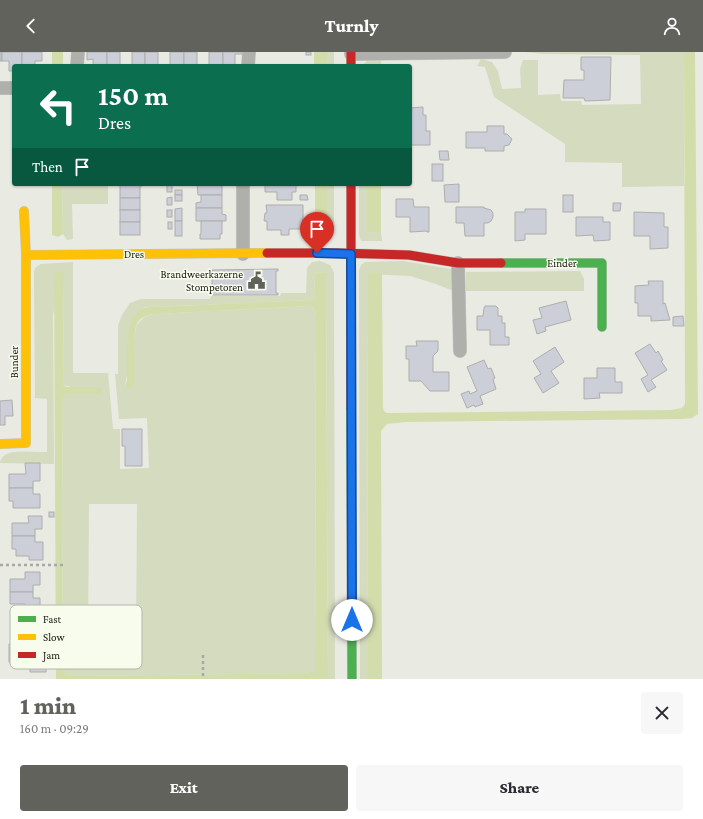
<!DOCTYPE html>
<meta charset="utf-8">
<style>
body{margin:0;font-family:"Crimson Pro",serif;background:#f7f7f7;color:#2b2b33;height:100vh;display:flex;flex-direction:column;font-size:15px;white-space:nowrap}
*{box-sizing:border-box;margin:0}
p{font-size:13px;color:#7c7c81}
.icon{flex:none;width:22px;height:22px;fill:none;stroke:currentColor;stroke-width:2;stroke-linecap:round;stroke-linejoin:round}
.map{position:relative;height:627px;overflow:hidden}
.side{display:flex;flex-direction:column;background:#fff;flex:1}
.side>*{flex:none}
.hud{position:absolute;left:12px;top:12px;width:400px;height:122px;border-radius:4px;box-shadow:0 1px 3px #0004;background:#0b6e4f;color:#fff;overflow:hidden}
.pin{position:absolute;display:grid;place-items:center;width:34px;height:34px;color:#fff;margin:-41px -17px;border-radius:50% 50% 50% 0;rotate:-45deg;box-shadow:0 0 4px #0007}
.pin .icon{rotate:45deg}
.me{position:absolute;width:44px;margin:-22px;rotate:0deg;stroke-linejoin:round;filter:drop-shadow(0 0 3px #0008)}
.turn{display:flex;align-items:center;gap:14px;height:84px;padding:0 20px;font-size:18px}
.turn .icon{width:52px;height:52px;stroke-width:2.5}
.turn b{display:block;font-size:28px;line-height:34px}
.then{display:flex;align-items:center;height:38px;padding:0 20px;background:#0003;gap:8px;font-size:15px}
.round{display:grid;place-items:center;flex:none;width:42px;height:42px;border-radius:4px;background:#f7f7f7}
.summary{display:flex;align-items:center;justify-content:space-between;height:68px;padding:0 20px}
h1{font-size:24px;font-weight:800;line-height:30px;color:#60625b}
.cta{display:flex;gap:8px;margin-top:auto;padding:8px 20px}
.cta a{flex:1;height:46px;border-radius:4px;background:#60625b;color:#fff;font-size:16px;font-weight:800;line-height:46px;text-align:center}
.cta a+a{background:#f7f7f7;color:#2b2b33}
header{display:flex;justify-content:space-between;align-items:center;height:52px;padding:0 20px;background:#60625b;color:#fff;font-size:18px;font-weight:800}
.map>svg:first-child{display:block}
.green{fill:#d4dbbe;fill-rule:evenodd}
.water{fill:#d3ddac}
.building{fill:#cccfd8;stroke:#adaead}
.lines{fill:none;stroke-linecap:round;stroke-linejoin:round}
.street-casing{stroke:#c6c8c2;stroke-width:14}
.fast-casing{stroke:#c6c8c2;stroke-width:10}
.slow-casing{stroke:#c6c8c2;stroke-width:10}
.jam-casing{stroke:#c6c8c2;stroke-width:10}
.path{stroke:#a8a9a4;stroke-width:2.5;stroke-dasharray:3 3;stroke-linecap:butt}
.street{stroke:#afb0ac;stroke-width:13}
.fast{stroke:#4caf50;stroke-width:9}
.slow{stroke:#ffc107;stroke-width:9}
.jam{stroke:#c62828;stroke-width:9}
.route-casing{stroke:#114b97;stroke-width:10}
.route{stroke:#1a73e8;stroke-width:7}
.labels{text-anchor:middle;stroke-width:3;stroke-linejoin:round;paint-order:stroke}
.street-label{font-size:11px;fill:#161812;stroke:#f8fcec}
.poi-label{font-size:11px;fill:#161812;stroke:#f8fcec;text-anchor:end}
.key{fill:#f8fcec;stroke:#b4b8ab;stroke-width:1}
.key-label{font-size:11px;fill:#161812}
</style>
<header><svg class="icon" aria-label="back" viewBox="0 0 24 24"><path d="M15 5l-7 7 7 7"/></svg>Turnly<svg class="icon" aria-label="person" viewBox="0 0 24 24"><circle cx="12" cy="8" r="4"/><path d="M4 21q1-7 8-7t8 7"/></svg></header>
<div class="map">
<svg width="703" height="627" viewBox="0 0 703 627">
<rect width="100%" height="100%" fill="#e9eae2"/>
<g class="green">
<rect x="327" y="0" width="7" height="14"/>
<polygon points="525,0 684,0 684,134 622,135 622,111 565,110 565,92 494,45 485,15 477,14 481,7 492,10 498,19 502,37 521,36 520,17 523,8 538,8 538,43 560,42 561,49 581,49 582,53 641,52 640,3 543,2"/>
<polygon points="368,8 381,8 381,14 362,14"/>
<polygon points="62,132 108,132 108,152 72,152 73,187 67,188 63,182"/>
<polygon points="327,132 334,132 334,182 330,188 315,189 315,175 316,176 327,175"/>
<polygon points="359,132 367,132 367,180 381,181 382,189 361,189 359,183"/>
<path d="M320,209l10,4 4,7 1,407h-7l-2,-406 -3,-1 -9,2 1,23 -4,3 -159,7h-6l-8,4 -13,75 2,3 9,-63c6,-8 11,-12 21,-12l154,-8 2,1 3,7 -1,356 -9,3 -237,3c-5,-3 -6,-6 -6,-12l-1,-152 1,-116 5,-2h32l-37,-9 1,-111 -11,40 1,150 -54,-1c2,-17 33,-10 47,-11v-53l-12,-1 -1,-127 2,-4 5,-3 32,-2v110l1,1h34l5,56h7v40l29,-1 -2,-50 -28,1 -4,-45h3v-49l4,-10 8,-12 11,-4h69l1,-3h69l1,-3h25l1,-25 5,-6zM89,452h48l-1,141h-48z"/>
<polygon points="403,209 451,217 456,240 436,232 410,224 368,222 367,627 360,627 359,218 361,213 365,210"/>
<polygon points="580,219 584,227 584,239 466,239 466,220"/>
</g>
<g class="water">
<rect x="52" y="0" width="11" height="14"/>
<rect x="314" y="0" width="13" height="14"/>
<path d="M684,0h11l3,362 -6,4 -10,1 -276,3 -19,2 -6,7 1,248h-15l1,-405c5,-3 9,-2 14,0l1,133 1,4 3,2 284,-3 11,-2 3,-4z"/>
<polygon points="52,132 62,132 63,182 58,185 52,183"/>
<polygon points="315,132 327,132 327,175 326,177 316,176 315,175"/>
<polygon points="367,132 381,132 381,181 367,180"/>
<path d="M60,219l4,3 -1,111 4,2h32l4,2 -1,3 -2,2h-32l-5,2 -1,116 1,152c0,6 1,9 6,12l237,-3 9,-3 1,-356 -3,-7 -2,-1 -154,8c-8,0 -18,3 -21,12 -3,8 -1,44 -1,55 -2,5 -3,8 -8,8l-2,-3 2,-6c0,-19 -3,-53 10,-68 4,-4 10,-5 15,-5l159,-7 4,-3 -1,-23 9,-2 3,1 2,406h-272l-2,-405z"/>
</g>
<g class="building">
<rect x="0" y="0" width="2" height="9"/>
<polygon points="2,0 22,0 22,14 14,14 14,19 9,19 9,9 2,9"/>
<polygon points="22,0 42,0 42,9 35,9 35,14 22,14"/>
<polygon points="87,0 107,0 107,14 93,14 93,7 87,8"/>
<rect x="107" y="0" width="13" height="14"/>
<rect x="132" y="0" width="13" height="14"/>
<rect x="145" y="0" width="13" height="14"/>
<rect x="170" y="0" width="14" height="14"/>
<rect x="184" y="0" width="13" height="14"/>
<rect x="209" y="0" width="14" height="14"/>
<polygon points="223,0 242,0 242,2 235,2 235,14 223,14"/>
<rect x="306" y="0" width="5" height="3"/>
<polygon points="581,5 611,5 610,48 585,49 584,46 563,46 564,28 584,28 584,18 581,18"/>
<rect x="264" y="13" width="24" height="1"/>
<polygon points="423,55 423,63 426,63 426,79 430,79 430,93 410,93 410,56"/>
<polygon points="487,74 504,74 504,82 507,82 512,87 509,93 504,94 504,99 485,99 485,96 466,96 466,80 487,80"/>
<polygon points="439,99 448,99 449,108 440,108"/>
<rect x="432" y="112" width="11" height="17"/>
<polygon points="128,132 142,132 142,134 140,134 140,146 120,146 120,133 128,133"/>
<polygon points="197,132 222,132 222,143 198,143"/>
<polygon points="265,132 296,132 296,140 292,140 292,148 277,148 277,140 265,140"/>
<polygon points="459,132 459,150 445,150 444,133"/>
<rect x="167" y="133" width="5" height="7"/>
<rect x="175" y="138" width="7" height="5"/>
<rect x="175" y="143" width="7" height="6"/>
<polygon points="201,143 222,143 222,156 196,156 196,151 201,150"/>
<polygon points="300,143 307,143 308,148 300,148"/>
<rect x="563" y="143" width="10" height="17"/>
<polygon points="172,145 172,153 167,153 167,146"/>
<rect x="120" y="146" width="20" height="12"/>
<polygon points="396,147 413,147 414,155 429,155 429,180 427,180 427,179 410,180 410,165 396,165"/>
<polygon points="613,151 621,151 620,159 613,159"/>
<polygon points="266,153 303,153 303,177 289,177 289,183 281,183 281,178 267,178 267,169 264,169 265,161 267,161"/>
<polygon points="456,155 484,155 484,156 491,158 493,161 493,165 491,169 488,171 484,171 484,184 465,184 464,171 456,171"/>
<polygon points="182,156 182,169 175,169 175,157"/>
<polygon points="196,156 222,156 222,162 226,163 226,169 196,169"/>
<polygon points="525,157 546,157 546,182 525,182 525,188 515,189 515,160 525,160"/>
<rect x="120" y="158" width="20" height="12"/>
<rect x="167" y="158" width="5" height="7"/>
<polygon points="634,160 664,161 664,175 668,175 668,196 650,197 650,184 634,184"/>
<polygon points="576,165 603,165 603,170 610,170 610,188 594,189 593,183 576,184"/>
<rect x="175" y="169" width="7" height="15"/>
<polygon points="201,169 222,169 222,182 220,182 220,187 200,187 200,182 201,182"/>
<rect x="120" y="170" width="20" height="13"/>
<rect x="168" y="170" width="4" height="7"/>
<polygon points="278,217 278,219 276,219 276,241 278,241 278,243 212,243 212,218"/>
<polygon points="648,229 663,229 663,252 665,251 670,268 651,269 651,264 638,264 638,251 635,251 635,234 649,233"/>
<polygon points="566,249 571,268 545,275 546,279 537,282 533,268 542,266 539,256"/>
<polygon points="485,254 496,254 498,256 498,264 502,264 502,271 505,271 505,285 509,285 509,293 490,293 490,278 477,278 477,264 483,264 484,256"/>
<polygon points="683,264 684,274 673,274 673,265"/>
<polygon points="416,289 438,289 438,299 433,304 433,320 449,320 449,339 430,339 421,329 409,329 409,307 406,307 406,294 417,294"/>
<polygon points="650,292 656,301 658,299 663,308 661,309 667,318 651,328 656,335 648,340 641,327 648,323 635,301"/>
<polygon points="555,295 564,310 551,319 559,331 543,341 534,326 541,322 533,309"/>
<polygon points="484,308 488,317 491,316 495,326 493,327 496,337 480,344 483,352 475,355 474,353 467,356 461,342 469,339 470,342 477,339 467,315"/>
<polygon points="597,316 615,316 615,330 622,330 622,341 599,341 600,346 584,347 584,326 597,326"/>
<polygon points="12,348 13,364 5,364 5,373 0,373 0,349"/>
<polygon points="122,377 142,377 142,414 125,414 125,394 122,394"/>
<polygon points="25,411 40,411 40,429 33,429 33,436 9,436 9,422 26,422"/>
<polygon points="9,436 33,436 33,442 40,442 40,456 13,456 13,449 9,449"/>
<rect x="49" y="460" width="5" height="5"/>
<polygon points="28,464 42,464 42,477 35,477 35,484 12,484 12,471 29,471"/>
<polygon points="12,484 35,484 35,490 43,490 43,508 29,508 29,504 16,504 16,497 12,497"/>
<polygon points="25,520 40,520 40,533 33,533 33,540 10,540 10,527 25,527"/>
<polygon points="10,540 33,540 33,546 40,546 40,559 25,560 25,552 10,552"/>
<polygon points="9,592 34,592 34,604 46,604 46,620 30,620 30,610 9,610"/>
</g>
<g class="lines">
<defs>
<g id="street">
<polyline points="351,2 505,0"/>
<polyline points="77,14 78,0"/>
<polyline points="248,14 249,0"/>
<polyline points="0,36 14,36"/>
<polyline points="243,132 243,202"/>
<polyline points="458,211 460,299"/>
</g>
<g id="fast">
<polyline points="501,211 602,211 602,275"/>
<polyline points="351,356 352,627"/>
</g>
<g id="slow">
<polyline points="26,203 267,201"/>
<polyline points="0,392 26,391 26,203 24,159"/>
</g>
<g id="jam">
<polyline points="351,0 351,14"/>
<polyline points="351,132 351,356"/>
<polyline points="267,201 337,201 409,203 458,211 501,211"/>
</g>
</defs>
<use href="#street" class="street-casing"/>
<use href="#fast" class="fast-casing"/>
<use href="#slow" class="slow-casing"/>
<use href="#jam" class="jam-casing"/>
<g class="path">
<polyline points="0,513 66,513"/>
<polyline points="203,603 203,627"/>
</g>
<use href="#street" class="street"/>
<use href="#fast" class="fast"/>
<use href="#slow" class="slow"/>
<use href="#jam" class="jam"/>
</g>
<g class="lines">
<defs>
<polyline id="route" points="317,201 351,202 352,568"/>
</defs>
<use href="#route" class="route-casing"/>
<use href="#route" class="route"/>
</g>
<defs>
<symbol id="civic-bare" viewBox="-9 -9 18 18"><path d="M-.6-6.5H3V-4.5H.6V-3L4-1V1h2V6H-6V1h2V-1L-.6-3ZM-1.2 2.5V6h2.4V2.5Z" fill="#60625b" stroke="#f8fcec" stroke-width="2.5" paint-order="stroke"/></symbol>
</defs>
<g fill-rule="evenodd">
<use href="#civic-bare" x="244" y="216" width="25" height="25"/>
</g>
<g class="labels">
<g class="street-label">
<text x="134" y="206">Dres</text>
<text x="562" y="215">Einder</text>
<text transform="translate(14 310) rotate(-90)" y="4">Bunder</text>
</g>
<g class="poi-label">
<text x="243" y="226">Brandweerkazerne<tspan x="243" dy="13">Stompetoren</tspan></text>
</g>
</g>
<rect x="10" y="553" width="132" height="64" rx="6" class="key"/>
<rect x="18" y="564" width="18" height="6" fill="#4caf50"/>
<rect x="18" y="582" width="18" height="6" fill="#ffc107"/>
<rect x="18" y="600" width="18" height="6" fill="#c62828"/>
<g class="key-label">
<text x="43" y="571">Fast</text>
<text x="43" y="589">Slow</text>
<text x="43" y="607">Jam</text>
</g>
</svg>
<div class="pin" style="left:317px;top:201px;background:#d93025"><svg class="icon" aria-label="arrive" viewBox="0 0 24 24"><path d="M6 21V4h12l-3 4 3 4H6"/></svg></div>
<svg class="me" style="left:352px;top:568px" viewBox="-20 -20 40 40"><circle r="19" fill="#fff"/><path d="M0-13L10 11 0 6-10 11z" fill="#1a73e8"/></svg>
<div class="hud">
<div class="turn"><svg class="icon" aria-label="left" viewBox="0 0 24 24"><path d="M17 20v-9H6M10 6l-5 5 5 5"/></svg><div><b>150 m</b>Dres</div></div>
<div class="then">Then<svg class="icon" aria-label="arrive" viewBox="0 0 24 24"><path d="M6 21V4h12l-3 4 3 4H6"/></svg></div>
</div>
</div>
<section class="side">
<div class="summary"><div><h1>1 min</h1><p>160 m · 09:29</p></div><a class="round"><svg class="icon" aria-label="close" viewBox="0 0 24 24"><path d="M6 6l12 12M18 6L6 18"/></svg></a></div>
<div class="cta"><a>Exit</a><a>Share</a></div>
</section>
